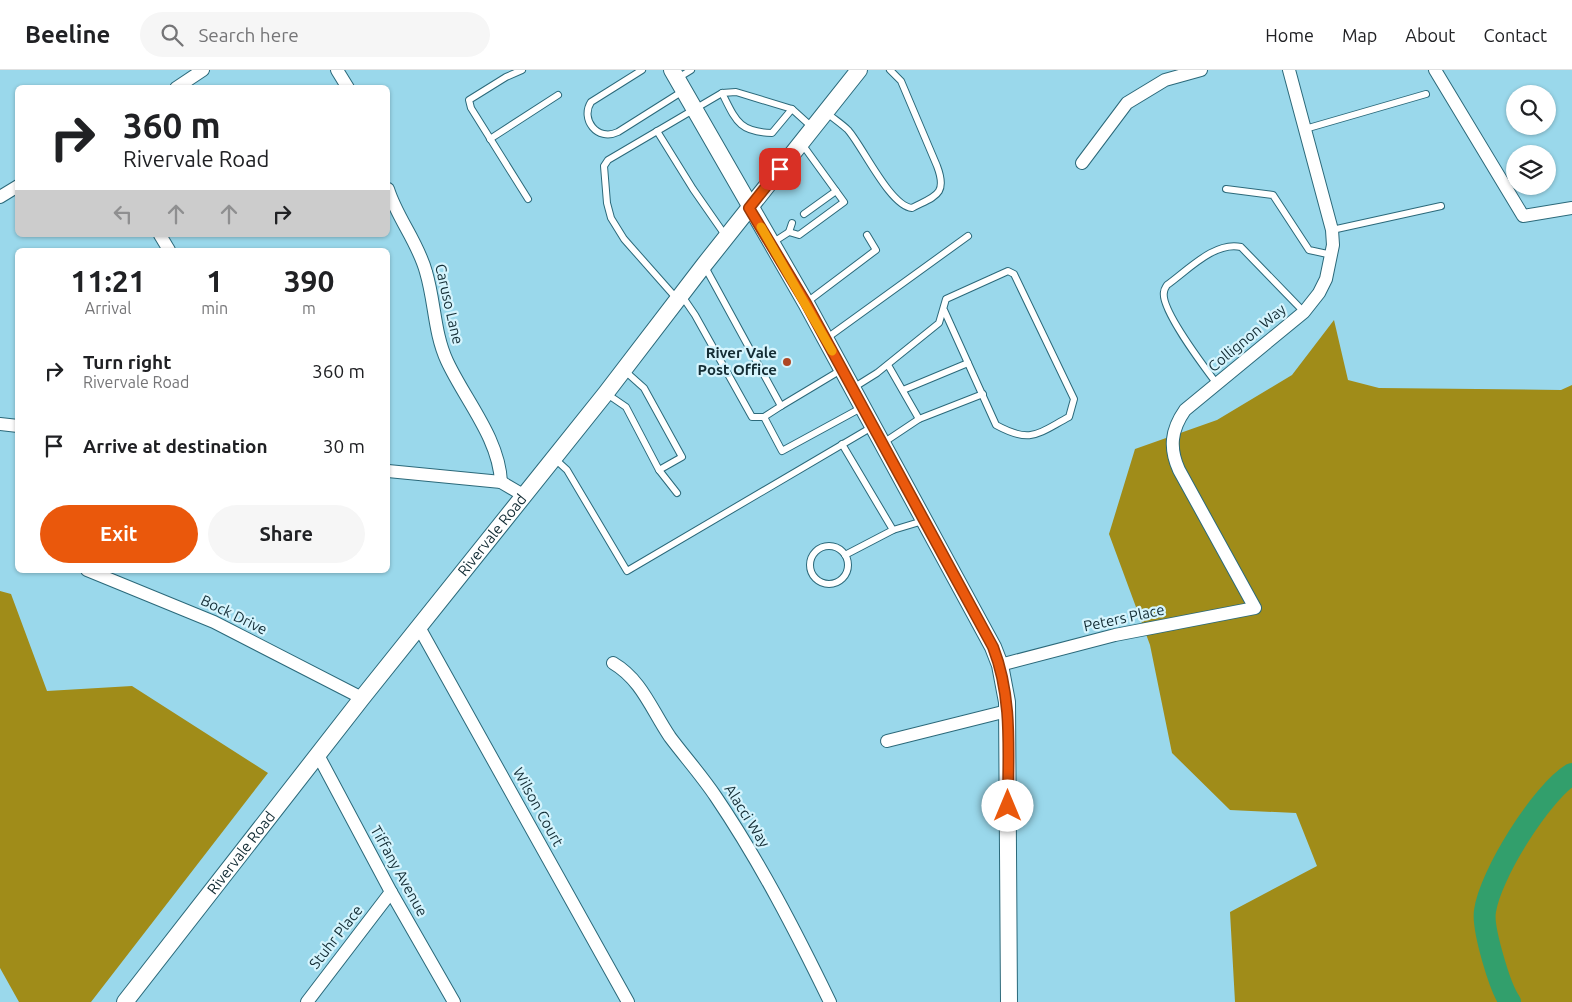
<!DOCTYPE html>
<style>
body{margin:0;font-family:Ubuntu,sans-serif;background:#f6f6f6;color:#202124;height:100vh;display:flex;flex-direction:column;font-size:19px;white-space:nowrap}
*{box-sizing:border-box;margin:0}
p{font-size:16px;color:#757577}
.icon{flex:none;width:28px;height:28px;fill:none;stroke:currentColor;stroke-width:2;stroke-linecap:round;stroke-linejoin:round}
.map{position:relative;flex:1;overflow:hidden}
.panel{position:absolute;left:15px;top:178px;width:375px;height:325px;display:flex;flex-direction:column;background:#fff;border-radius:8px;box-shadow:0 1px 4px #0004}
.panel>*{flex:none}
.guide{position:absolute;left:15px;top:15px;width:375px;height:152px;border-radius:8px;box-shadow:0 1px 4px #0004;background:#fff;color:#202124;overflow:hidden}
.buttons{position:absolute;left:1506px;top:15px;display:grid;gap:10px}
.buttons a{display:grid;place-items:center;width:50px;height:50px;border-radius:50%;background:#fff;box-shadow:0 1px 4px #0004;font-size:25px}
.pin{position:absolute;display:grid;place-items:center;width:42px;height:42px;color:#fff;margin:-21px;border-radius:10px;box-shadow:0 2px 8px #0006}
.me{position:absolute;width:55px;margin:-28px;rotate:0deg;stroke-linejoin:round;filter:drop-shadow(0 0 4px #0008)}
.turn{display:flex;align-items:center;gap:18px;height:105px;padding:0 25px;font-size:22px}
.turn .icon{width:65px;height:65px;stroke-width:2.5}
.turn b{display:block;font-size:35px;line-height:42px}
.lanes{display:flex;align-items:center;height:48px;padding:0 25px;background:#0003;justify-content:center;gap:25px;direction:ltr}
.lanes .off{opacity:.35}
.eta{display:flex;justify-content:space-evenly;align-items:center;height:85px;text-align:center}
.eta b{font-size:30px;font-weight:600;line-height:35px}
.cta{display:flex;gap:10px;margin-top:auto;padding:10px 25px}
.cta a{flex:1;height:58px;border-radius:30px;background:#ea580c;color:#fff;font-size:20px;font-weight:600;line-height:58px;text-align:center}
.cta a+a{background:#f6f6f6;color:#202124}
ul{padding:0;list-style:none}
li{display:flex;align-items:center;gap:15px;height:75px;padding:0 25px}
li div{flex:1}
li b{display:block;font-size:19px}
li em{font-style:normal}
header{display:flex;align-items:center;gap:30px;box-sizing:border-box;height:70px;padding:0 25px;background:#fff;border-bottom:1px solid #e0e0e0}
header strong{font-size:24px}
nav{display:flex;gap:28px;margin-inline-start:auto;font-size:18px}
.search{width:350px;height:45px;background:#f6f6f6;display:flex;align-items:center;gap:12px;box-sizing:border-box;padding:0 18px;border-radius:28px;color:#757577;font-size:19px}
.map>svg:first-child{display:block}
.forest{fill:#a08c19}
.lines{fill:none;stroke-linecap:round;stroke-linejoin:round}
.river{stroke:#329f6c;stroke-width:22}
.service-casing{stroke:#2b697a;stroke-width:8}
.minor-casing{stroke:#2b697a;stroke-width:14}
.tertiary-casing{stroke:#2b697a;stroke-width:18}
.service{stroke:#fff;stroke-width:6}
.minor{stroke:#fff;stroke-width:12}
.tertiary{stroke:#fff;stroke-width:16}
.route-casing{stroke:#983908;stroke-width:12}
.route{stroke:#ea580c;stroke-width:9}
.slow{stroke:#f59e0b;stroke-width:9}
.poi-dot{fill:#af4724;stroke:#d5f4fd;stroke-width:2}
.labels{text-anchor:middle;stroke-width:4.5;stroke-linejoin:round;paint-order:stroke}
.street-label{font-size:15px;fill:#142d35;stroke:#d5f4fd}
.poi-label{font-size:15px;font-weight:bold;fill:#142d35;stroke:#d5f4fd;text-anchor:end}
</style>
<header>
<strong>Beeline</strong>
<div class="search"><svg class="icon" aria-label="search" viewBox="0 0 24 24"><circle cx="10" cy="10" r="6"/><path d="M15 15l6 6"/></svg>Search here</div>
<nav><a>Home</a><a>Map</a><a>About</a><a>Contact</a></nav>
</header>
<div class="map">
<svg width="1572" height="932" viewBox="0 0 1572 932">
<rect width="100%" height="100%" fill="#9ad8eb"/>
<g class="forest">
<polygon points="1334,250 1348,310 1379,318 1561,320 1572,315 1572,932 1235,932 1230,842 1317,796 1296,743 1230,740 1172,683 1150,575 1109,464 1135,379 1217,350 1292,305"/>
<polygon points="0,521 11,524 47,621 132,616 268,703 91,932 19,932 0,898"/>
</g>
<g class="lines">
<path class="river" d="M1510,932c-10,-14 -28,-74 -25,-91 5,-36 56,-118 87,-137"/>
<defs>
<g id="service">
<polyline points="522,0 506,7 469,30 471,38 528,129"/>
<path d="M642,0l-51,32c-11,17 6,40 27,30l65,-41"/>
<polyline points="678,8 691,0"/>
<path d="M722,23c14,28 17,39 50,40l20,-24"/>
<path d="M827,43c7,6 15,11 21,17 15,17 42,76 64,78 23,-12 36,-13 25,-42l-36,-85 -11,-11"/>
<polyline points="1305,59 1426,24"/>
<polyline points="657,61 693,119 725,165"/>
<polyline points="490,69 558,25"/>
<polyline points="1226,119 1273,125 1309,180 1332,185"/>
<polyline points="804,144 836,121"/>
<polyline points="1332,160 1441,136"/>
<polyline points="789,162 792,153"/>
<polyline points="772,173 789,162 799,165 844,132 802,74"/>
<polyline points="705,197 781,336 764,347 782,381 861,338"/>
<polyline points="682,226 695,245 752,347 764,347"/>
<polyline points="677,229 624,169 611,148 607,133 604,96 608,90 722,23 736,22 792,39 813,58"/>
<polyline points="807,232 876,180 867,165"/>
<polyline points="827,268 968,166"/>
<polyline points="888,295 919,349"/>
<path d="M1217,314c-12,-16 -57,-75 -53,-92 0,-3 2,-5 3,-7 21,-15 48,-44 74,-38l63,65"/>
<path d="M853,318l24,-15 62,-50 7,-24 62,-28 6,3 60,125 -5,18c-32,17 -38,27 -73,8l-52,-115"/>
<polyline points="903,320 968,293"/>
<polyline points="607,324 626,337 659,400 682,387 644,318 625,301"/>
<polyline points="781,336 841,300"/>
<polyline points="883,373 919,349 983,324"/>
<polyline points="842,374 893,460"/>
<polyline points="555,389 567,400 627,501 872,357"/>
<polyline points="659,400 677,423"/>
<circle cx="829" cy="495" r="19"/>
<polyline points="845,485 893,460 923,451"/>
</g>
<g id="minor">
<polyline points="337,0 348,18"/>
<polyline points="1435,0 1523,146 1572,138"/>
<polyline points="176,18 203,0"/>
<polyline points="1082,93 1127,33 1165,10 1201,0"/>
<path d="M388,119c9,29 30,53 38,83 9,30 8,61 21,89 18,39 52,77 54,121"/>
<polyline points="0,127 18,116"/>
<polyline points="160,165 169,180"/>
<polyline points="0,354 18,356"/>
<polyline points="388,401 501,412 523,425"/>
<polyline points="87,500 214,552 362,628"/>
<polyline points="420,559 628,932"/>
<path d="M613,593c29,17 39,48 57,74 15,20 32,39 46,60 44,65 80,135 114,205"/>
<path d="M1000,595l115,-30 140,-27 -76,-138c-10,-22 -8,-40 6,-60l119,-98 15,-19 7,-14 7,-34 -1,-15 -43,-160"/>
<polyline points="887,671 1007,641"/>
<polyline points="318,685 391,822 454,932"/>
<polyline points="307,932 391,822"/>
</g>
<g id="tertiary">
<polyline points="672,0 806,233 993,577 1000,595 1007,632 1009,932"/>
<path id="s1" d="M125,932l237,-304 244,-305 98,-128 155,-195"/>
</g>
</defs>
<use href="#service" class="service-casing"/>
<use href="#minor" class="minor-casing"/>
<use href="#tertiary" class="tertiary-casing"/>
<use href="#service" class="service"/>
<use href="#minor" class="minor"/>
<use href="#tertiary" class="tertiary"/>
</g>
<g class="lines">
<defs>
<path id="route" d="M780,99l-31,39 57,95 187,344c20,51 15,105 15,159"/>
</defs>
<use href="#route" class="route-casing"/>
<use href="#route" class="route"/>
<polyline class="slow" points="761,157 832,281"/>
</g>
<circle class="poi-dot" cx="787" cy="292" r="5"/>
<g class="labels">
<g class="street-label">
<text transform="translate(449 234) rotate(77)" y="5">Caruso Lane</text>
<text transform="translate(1247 268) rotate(-40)" y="5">Collignon Way</text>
<text dy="5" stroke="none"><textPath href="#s1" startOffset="594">Rivervale Road</textPath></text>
<text transform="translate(234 545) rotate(26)" y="5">Bock Drive</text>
<text transform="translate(1124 548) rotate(-12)" y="5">Peters Place</text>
<text transform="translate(538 737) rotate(61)" y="5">Wilson Court</text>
<text transform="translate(747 746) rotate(58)" y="5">Alacci Way</text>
<text dy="5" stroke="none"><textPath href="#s1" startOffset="189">Rivervale Road</textPath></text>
<text transform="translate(399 801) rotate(61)" y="5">Tiffany Avenue</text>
<text transform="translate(336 867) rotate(-52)" y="5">Stuhr Place</text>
</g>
<g class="poi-label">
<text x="777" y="288">River Vale<tspan x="777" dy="17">Post Office</tspan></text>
</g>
</g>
</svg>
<div class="buttons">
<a><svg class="icon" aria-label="search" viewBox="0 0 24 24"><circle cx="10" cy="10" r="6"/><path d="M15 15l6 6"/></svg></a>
<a><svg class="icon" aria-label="layers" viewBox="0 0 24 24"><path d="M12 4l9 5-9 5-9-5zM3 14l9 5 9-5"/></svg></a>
</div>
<div class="pin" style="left:780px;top:99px;background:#d93025"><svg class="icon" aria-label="arrive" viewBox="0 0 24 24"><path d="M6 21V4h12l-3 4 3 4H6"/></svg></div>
<svg class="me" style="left:1008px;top:736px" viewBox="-20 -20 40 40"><circle r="19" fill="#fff"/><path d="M0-13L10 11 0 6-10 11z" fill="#ea580c"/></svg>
<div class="guide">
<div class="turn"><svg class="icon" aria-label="right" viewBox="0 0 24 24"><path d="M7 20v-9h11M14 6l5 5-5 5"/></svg><div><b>360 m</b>Rivervale Road</div></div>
<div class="lanes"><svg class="icon off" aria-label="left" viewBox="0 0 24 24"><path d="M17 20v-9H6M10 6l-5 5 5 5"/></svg><svg class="icon off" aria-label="ahead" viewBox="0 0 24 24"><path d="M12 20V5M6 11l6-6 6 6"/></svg><svg class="icon off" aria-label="ahead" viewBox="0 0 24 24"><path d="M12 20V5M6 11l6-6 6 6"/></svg><svg class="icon" aria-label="right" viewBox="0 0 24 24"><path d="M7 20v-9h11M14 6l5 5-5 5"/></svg></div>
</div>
<section class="panel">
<div class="eta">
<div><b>11:21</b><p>Arrival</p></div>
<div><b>1</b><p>min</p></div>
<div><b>390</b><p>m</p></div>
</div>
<ul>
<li><svg class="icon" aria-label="right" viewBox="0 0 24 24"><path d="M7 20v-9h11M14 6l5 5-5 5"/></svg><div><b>Turn right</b><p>Rivervale Road</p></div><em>360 m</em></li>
<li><svg class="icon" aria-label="arrive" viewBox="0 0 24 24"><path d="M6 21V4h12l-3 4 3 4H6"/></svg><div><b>Arrive at destination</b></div><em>30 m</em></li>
</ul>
<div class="cta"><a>Exit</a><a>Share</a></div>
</section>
</div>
